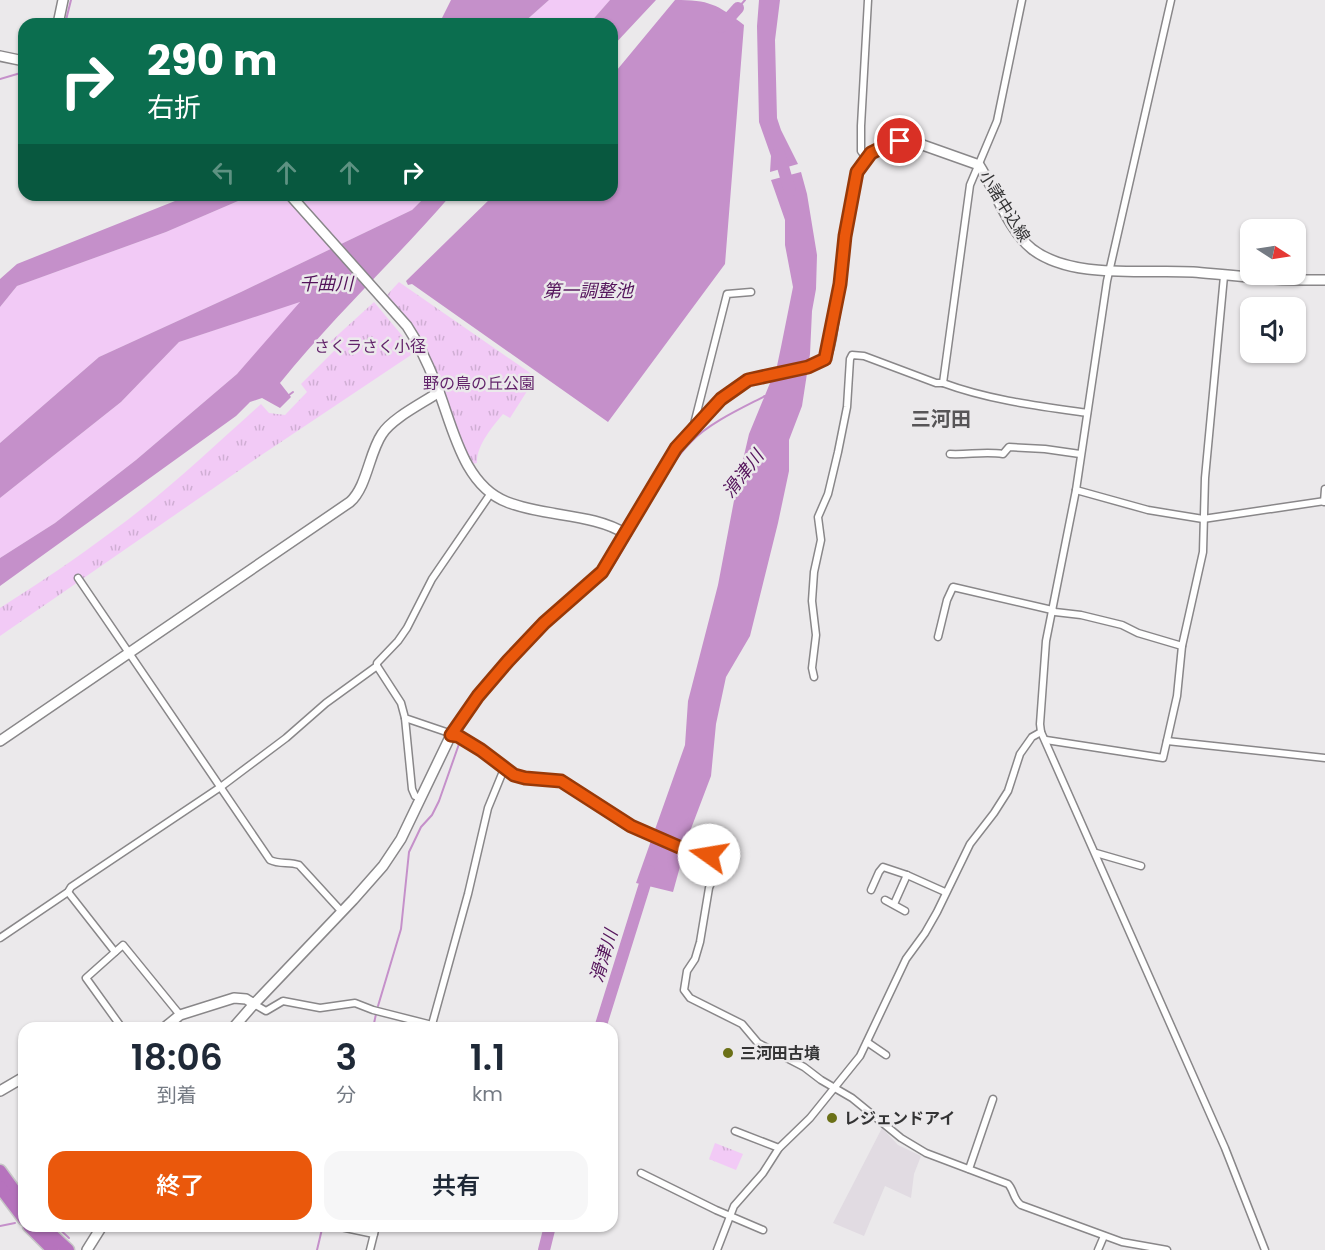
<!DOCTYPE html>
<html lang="ja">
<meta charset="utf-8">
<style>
body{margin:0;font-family:Poppins,"Noto Sans JP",sans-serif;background:#f6f6f7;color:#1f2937;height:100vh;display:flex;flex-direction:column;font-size:22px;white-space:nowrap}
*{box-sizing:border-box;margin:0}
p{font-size:20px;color:#747a83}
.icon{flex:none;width:33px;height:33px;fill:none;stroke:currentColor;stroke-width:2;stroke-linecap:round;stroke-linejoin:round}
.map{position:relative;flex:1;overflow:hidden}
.side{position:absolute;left:18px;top:1022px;width:600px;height:210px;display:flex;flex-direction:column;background:#fff;border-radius:18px;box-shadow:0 2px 4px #0004}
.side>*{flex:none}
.guide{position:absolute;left:18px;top:18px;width:600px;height:183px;border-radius:18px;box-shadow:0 2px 4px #0004;background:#0b6e4f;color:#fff;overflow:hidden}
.needle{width:39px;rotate:102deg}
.tools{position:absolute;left:1240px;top:219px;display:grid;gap:12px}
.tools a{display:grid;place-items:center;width:66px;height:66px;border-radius:12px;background:#fff;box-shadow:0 2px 4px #0004;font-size:30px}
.pin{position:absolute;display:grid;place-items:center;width:51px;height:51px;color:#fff;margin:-26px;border:3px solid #fff;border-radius:50%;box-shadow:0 2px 6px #0007}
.me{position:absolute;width:66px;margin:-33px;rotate:283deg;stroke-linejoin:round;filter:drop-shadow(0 0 4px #0008)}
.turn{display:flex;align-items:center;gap:21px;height:126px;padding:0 30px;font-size:27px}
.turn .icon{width:78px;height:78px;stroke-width:2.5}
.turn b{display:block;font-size:42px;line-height:51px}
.lanes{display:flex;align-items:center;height:57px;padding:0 30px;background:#0003;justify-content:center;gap:30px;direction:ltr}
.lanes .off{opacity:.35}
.eta{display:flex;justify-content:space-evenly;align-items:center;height:102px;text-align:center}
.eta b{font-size:36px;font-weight:600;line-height:42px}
.action{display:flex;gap:12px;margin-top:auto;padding:12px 30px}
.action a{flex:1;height:69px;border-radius:18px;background:#ea580c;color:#fff;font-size:24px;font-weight:600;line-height:69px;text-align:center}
.action a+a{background:#f6f6f7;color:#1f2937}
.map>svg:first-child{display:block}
.built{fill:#e1dbe2}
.grass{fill:#f2caf6}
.park{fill:url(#park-tufts)}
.water{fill:#c590ca}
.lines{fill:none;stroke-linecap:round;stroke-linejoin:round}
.stream{stroke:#c590ca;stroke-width:2}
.river{stroke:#c590ca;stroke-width:12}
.street-casing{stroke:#898789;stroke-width:9}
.secondary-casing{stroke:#898789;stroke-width:12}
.highway-casing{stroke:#c6c6c6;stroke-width:15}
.street{stroke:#fff;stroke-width:6}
.secondary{stroke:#fff;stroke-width:9}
.highway{stroke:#b673bd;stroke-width:12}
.route-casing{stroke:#983908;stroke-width:15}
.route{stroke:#ea580c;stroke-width:10}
.poi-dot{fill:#6b7017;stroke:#ebe9eb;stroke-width:2}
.labels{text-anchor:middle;stroke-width:5;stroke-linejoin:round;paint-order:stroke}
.street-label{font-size:16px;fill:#333334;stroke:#ebe9eb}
.park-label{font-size:16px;fill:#63246b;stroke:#ebe9eb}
.poi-label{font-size:16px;font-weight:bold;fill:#333334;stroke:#ebe9eb;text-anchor:start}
.water-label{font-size:18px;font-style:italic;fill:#54145b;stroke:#ebe9eb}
.quarter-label{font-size:20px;font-weight:bold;fill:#575557;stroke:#ebe9eb}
</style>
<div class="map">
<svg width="1325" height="1250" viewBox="0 0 1325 1250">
<defs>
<pattern id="park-tufts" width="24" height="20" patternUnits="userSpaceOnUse" patternTransform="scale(1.5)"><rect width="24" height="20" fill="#f2caf6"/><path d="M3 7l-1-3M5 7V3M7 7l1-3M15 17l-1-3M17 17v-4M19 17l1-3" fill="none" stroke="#d0aed4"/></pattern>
</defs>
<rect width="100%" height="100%" fill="#ebe9eb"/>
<polygon class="built" points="882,1128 898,1145 921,1156 914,1174 911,1198 885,1186 864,1236 833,1223"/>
<g class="grass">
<polygon points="549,0 610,0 589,24 522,24"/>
<polygon points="252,195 427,195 412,210 241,292 99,357 0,443 0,307 17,286 166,232"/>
<polygon points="302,301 237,374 136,460 55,523 0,558 0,498 121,402 179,342"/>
</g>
<g class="park">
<path d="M399,282l137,95 -26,41 -7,-4c-10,12 -27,32 -26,49l-5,1 -9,-18 -39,-103 -9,-15 -28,-33z"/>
<path d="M374,302l31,37 6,16 -151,101 -260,180v-28c39,-25 77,-50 114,-78 52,-38 99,-83 147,-126l8,9 16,2 22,-23 -6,-8 35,-35 -6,-7z"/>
<polygon points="715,1143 743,1154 736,1170 709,1159"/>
</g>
<g class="water">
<polygon points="451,0 549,0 522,24 439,24"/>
<polygon points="610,0 656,0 612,47 612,24 589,24"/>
<path d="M675,0c34,0 42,4 69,25l-19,239 -117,158 -196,-138 -4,1 -2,-4 88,-86h118v-119z"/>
<polygon points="759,0 780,0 775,40 777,118 781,130 798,164 770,172 771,156 759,122 757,26"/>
<polygon points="801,172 807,194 817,255 816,289 812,311 810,354 802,406 789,440 789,471 778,523 750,636 726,677 716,724 711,776 689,834 673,892 636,883 685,745 688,701 718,585 736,490 749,434 777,366 781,347 793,287 785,245 785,220 771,180"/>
<polygon points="190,195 252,195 166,232 17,286 0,307 0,279 17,264"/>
<path d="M427,195h24c-55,64 -118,122 -171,188l11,14 -11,11 -18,-10 -12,4 -14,14 -236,170v-28l55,-35 81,-63 101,-86 63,-72 -121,40 -58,60 -121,96v-55l99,-86 142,-65 171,-82z"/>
</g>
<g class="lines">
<g class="stream">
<polyline points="738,8 745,0"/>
<polyline points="65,24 71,0"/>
<polyline points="0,79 24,72"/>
<polyline points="289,395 293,392"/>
<path d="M605,578c30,-43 49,-98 86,-136 18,-19 51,-34 74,-46"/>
<polyline points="378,1006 401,929 409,852 421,827 432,815 439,801 459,744"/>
<polyline points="373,1028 376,1014"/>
<polyline points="0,1226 15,1223"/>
<polyline points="56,1226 69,1238"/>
<polyline points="317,1250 322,1229"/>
</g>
<g class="river">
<polyline points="721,27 738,8"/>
<polyline points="779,153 790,191"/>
<polyline points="600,1028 649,871"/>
<polyline points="544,1250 550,1226"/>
</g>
<defs>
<g id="street">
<polyline points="1171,0 1107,281 1076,490 1046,641 1040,724 1041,732 1225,1148 1265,1250"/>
<polyline points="866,158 861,151 861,126 868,0"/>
<path d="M943,383c46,17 95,23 144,30"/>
<polyline points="693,428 727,294 751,292"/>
<path d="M950,454c18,1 35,-3 53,0l6,-7 36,2 35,5"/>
<polyline points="1076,490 1148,510 1203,519 1325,501"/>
<polyline points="1324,502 1325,489"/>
<path d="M78,578l192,282c10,5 19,1 29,5l43,47"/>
<polyline points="938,637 947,600 953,587 1052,610 1055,612 1081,615 1122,625 1138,633 1182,646"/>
<path d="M377,666l24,37 4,15 53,18 23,14 23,19 15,9 42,3 70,45 71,31 6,1 7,-21 6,-2 6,2v5l-18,46 -9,54 -5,17 -8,12 -3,19 6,8 52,26 16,19 46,24 17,13 31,18 49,40 25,15 82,31c6,6 5,15 13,21l101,37 45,8"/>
<polyline points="814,677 812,668 816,635 812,601 814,572 821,540 818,517 828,494 838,452 847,407 850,359 852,355 864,356 936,383 943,383 970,185 997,121 1022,0"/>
<polyline points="405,718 412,789 415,796 420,798"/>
<polyline points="1046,740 1163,758 1177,696 1182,646 1203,552 1205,478 1224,276"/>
<polyline points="1167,741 1325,758"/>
<polyline points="1096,853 1141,866"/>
<polyline points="871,890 879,872 883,867 907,875 945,892"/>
<polyline points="68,892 115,952"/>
<polyline points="885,900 905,911"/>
<polyline points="894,904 907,875"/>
<polyline points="0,938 68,892 71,887 222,786 286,738 326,703 377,666 377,663 398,641 407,628 432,579 491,493"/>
<polyline points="254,1004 266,1011 283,1001 320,1008 355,1003 373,1010 432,1025"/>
<polyline points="122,1028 86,978 123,945 180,1015"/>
<polyline points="431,1028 468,894 488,808 504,769"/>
<polyline points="867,1042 886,1055"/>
<polyline points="735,1131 779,1148"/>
<polyline points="969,1169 993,1099"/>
<polyline points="641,1173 716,1210 763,1230"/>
<polyline points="336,1226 374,1234"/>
<polyline points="370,1250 376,1226"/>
<polyline points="717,1250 734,1206 763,1173 779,1148 810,1118 860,1056 906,959 925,933 937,912 970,844 994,813 1008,791 1020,754 1032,737 1041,732"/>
<polyline points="1098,1250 1104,1236"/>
</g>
<g id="secondary">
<polyline points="58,24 63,0"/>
<polyline points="0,56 24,61"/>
<path d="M290,195l117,131c12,18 21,38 29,58 16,39 26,101 71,118 37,15 86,11 119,32"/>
<path d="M0,741l350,-239c17,-15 19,-49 32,-68 10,-16 41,-31 57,-42"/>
<path d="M164,1028l16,-13 54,-17 12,1 8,5 99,-104 30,-34 18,-27 50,-104 27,-39 30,-35 36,-38 58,-51 64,-108 27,-36 34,-34 15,-11 12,-5 55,-11 16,-8c6,-12 7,-27 9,-40 7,-38 9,-76 17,-114 2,-14 3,-29 10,-40 12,-19 35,-26 56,-22l62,22c16,25 30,66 53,84 40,31 113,20 161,23 44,4 87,9 132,8"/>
<polyline points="233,1028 254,1004"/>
<polyline points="0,1091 24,1077"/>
<polyline points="87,1250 102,1226"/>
</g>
<g id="highway">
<polyline points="0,1171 24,1204"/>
<polyline points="0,1187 24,1219"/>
<polyline points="29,1226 53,1250"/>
<polyline points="42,1226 68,1250"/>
</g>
</defs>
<use href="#street" class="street-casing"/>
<use href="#secondary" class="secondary-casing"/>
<use href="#highway" class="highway-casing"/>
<use href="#street" class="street"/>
<use href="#secondary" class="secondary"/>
<use href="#highway" class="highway"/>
</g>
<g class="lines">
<defs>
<polyline id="route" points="709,855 708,858 702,857 631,826 561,781 525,778 514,775 481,750 458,736 451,735 478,696 508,661 544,623 602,572 676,448 721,399 748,380 808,367 825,359 840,284 845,236 857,172 871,153 885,146 900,141"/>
</defs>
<use href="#route" class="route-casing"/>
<use href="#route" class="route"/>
</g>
<g class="poi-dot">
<circle cx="728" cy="1053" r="6"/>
<circle cx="832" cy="1118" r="6"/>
</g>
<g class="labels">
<g class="street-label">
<text transform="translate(1005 206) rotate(58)" y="6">小諸中込線</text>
</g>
<g class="park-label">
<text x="370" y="352">さくラさく小径</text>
<text x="479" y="389">野の鳥の丘公園</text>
</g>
<g class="poi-label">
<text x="740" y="1059">三河田古墳</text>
<text x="844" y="1124">レジェンドアイ</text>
</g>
<g class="water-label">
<text x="326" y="290">千曲川</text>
<text x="588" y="297">第一調整池</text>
<text transform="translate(743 474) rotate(-52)" y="6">滑津川</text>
<text transform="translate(604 956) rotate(-73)" y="6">滑津川</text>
</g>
<g class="quarter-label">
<text x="941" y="426">三河田</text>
</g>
</g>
</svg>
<div class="tools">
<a><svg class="needle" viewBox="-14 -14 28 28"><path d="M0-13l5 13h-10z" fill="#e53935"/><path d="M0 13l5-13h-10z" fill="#747a83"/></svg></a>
<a><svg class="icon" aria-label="sound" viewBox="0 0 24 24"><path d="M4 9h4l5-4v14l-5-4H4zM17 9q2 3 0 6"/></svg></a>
</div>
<div class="pin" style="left:900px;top:141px;background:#d93025"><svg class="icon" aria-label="arrive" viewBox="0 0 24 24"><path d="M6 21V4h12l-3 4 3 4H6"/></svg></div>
<svg class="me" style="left:709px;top:855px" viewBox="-20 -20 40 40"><circle r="19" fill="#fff"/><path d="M0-13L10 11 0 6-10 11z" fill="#ea580c"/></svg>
<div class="guide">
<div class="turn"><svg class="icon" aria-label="right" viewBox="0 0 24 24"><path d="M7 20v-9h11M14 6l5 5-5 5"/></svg><div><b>290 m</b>右折</div></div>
<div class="lanes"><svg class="icon off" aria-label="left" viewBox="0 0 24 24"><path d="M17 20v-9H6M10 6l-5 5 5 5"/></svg><svg class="icon off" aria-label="ahead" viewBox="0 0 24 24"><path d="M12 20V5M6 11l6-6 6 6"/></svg><svg class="icon off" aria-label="ahead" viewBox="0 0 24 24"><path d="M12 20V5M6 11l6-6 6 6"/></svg><svg class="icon" aria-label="right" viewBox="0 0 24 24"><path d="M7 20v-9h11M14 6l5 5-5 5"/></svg></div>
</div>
<section class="side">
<div class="eta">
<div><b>18:06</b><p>到着</p></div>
<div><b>3</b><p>分</p></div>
<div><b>1.1</b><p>km</p></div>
</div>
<div class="action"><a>終了</a><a>共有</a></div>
</section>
</div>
